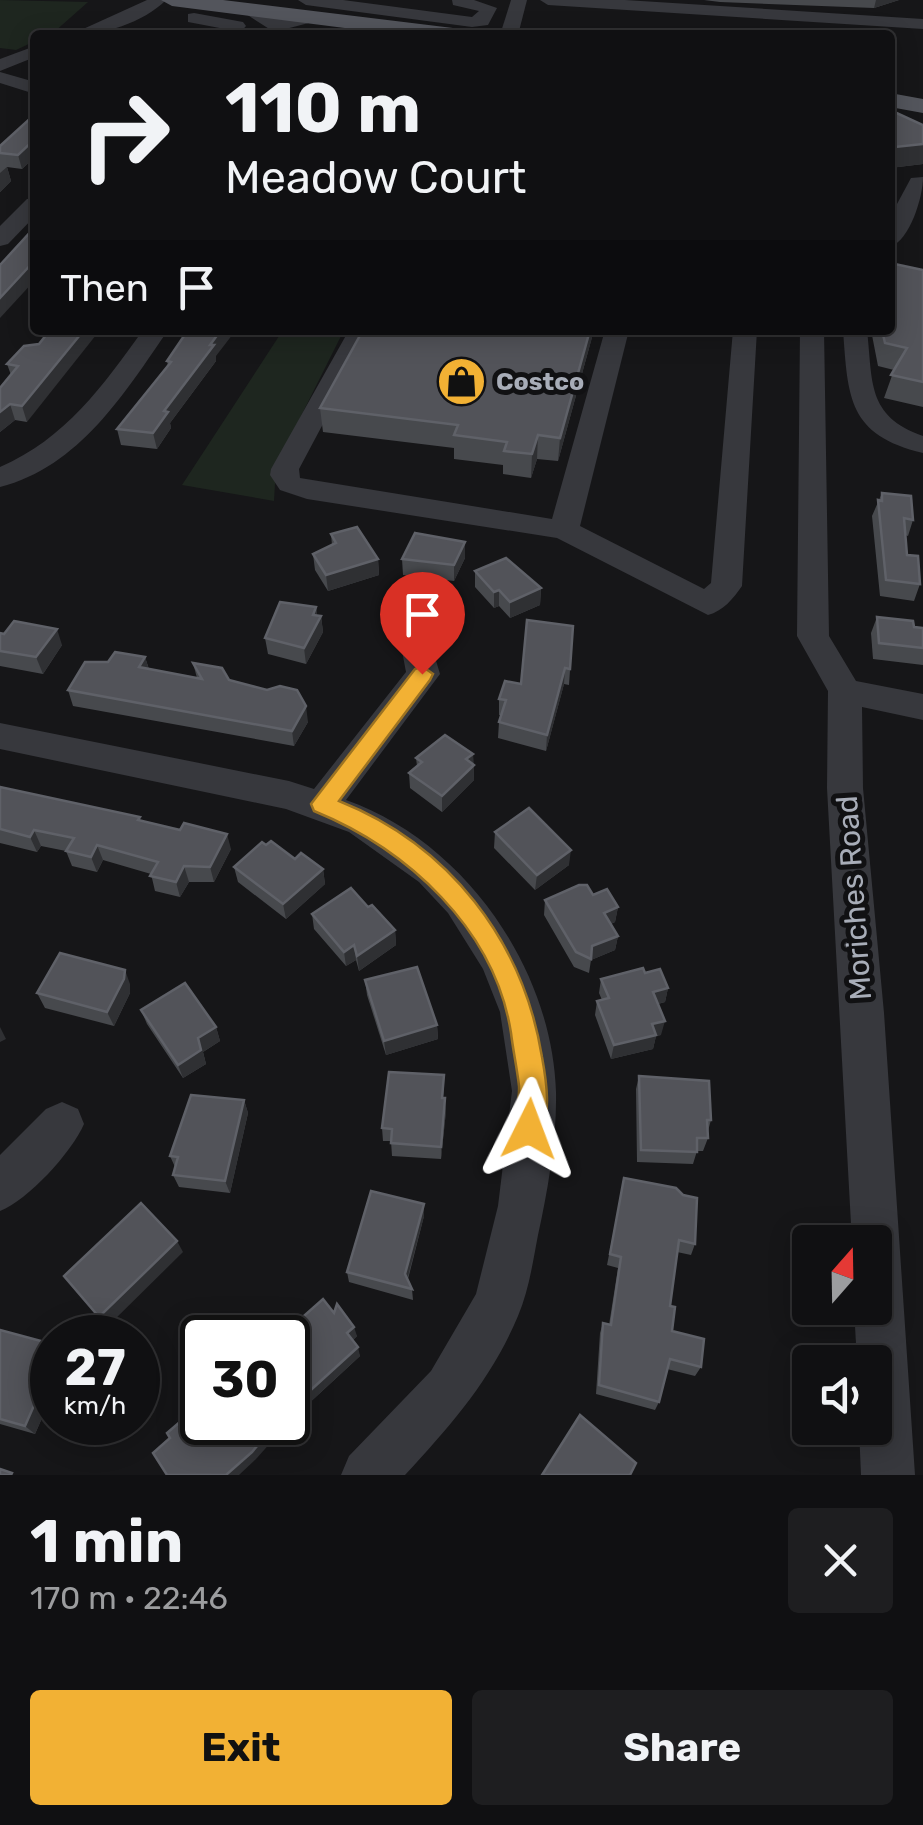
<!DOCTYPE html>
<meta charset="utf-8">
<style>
body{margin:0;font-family:Rubik,sans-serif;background:#1e1e20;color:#f1f3f6;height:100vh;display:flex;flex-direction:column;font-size:38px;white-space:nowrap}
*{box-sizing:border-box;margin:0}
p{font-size:32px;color:#9c9d9f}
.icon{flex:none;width:55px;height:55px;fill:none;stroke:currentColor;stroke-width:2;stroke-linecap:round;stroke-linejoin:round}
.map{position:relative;height:1475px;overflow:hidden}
.side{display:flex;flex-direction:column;background:#101012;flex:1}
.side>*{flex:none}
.banner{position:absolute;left:30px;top:30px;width:865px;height:305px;border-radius:10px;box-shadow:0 5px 25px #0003,0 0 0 2px #303032;background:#101012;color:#f1f3f6;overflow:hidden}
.needle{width:65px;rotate:20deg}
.buttons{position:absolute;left:792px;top:1225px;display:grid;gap:20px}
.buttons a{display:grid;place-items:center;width:100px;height:100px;border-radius:10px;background:#101012;box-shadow:0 5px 25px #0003,0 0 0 2px #303032;font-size:50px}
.speed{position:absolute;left:30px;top:1315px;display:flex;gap:20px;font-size:50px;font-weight:700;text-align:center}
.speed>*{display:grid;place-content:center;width:130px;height:130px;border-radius:50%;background:#101012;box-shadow:0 5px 25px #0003,0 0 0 2px #303032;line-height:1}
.speed small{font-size:25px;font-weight:400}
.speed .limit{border:5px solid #111;border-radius:15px;background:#fff;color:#111}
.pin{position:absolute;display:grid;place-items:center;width:85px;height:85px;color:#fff;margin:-102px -42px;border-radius:50% 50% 50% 0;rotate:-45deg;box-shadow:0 0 10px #0007}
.pin .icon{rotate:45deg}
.me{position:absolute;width:110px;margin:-55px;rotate:3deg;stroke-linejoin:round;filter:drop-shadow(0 0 8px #0008)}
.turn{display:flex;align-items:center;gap:35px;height:210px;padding:0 30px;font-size:45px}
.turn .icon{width:130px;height:130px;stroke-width:2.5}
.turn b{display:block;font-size:70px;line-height:85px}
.then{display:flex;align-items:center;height:95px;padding:0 30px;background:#0003;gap:20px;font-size:38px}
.round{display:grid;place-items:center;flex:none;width:105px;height:105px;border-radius:10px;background:#1e1e20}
.headline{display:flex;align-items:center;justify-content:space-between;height:170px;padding:0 30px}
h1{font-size:60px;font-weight:700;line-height:75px}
.primary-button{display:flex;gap:20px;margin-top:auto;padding:20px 30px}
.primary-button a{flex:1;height:115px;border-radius:10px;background:#f2b134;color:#111;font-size:40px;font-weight:700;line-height:115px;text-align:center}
.primary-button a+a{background:#1e1e20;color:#f1f3f6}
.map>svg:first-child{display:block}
.green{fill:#1e261f}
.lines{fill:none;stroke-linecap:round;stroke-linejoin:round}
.minor{fill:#37383d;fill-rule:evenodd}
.major{fill:#53555c;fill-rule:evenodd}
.wall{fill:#47494d}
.shaded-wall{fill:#2f3033}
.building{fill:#525359;stroke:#5f6168;stroke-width:2.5}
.route{fill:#f2b134;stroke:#9d7322;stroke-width:2.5}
.labels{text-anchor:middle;stroke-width:10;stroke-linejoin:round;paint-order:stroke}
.far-poi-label{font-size:25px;font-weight:bold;fill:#a8adb8;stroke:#111113;text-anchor:start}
.street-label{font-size:30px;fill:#a8adb8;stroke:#111113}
</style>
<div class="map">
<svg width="923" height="1475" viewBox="0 0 923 1475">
<rect width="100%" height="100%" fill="#161618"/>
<g class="green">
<polygon points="0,0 88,2 53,33 35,35 35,41 16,50 0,48"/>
<polygon points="283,330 344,330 276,466 274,501 182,485"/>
</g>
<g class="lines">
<g class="minor">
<path d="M147,0h19c-23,23 -63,35 -96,35z"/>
<polygon points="298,0 343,0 472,17 479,11 453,5 452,0 474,0 497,8 488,25 472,27 306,5"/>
<polygon points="511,0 527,0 518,35 500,35"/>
<polygon points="540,0 625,0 923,19 923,29 548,5"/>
<polygon points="246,6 258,6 282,20 320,13 328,18 274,32 246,14"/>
<polygon points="194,13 243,22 246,26 238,35 220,35 225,29 188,22 188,14"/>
<polygon points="35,46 35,57 0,71 0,59"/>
<polygon points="0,72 35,82 35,94 0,83"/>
<path d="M923,177c0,20 -13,63 -33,70v-30l21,-39z"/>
<polygon points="35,198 35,216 8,244 0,246 0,226 27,199"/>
<path d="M143,330h25c-43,63 -89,137 -168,157v-20c65,-28 103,-81 143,-137z"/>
<path d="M349,330h24l-74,139 1,9 252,41 53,-189h24l-49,196 124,63 7,-6 22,-253h24l-15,256c-9,13 -19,25 -34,29l-151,-77 -250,-39 -27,-9 -10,-15 1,-6z"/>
<polygon points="800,330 824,330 829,636 856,681 923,694 923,720 862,707 863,788 884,1013 915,1475 861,1475 859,1428 875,1428 875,1362 857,1362 854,1308 875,1308 875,1242 852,1242 827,788 828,691 797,636"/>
<path d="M843,330h24c6,51 -1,86 56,106v17c-75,-18 -75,-55 -80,-123z"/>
<path d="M415,624l11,3 14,47 -94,126c117,41 206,167 210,292 1,45 -8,98 -18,143 -5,26 -9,55 -20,81 -27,64 -67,109 -113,159h-64l8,-19 82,-85 45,-77 22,-88 14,-115 -12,-79 -17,-43 -35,-56 -29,-31 -70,-50 -63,-23 -286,-60v-26l289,58 25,8 92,-117 -7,-37 5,-8z"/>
<path d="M62,1102l16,7 6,15c-12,28 -56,76 -84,87v-56l46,-46z"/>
</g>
<g class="major">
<polygon points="161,0 223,0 453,28 464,35 400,35 172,6"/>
<polygon points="890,93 923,99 923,113 890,107"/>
</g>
</g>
<g class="wall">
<polygon points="704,0 899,0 874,8 720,2"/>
<polygon points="890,110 923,164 890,168"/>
<polygon points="35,114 35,157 22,169 7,167 11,181 0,192 0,146"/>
<polygon points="923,270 923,407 884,398 894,370 878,366 871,330 890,330"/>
<polygon points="594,330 558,461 537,459 531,478 503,474 503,465 454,459 454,448 323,432 320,408"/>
<polygon points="24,346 27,422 15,420 0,432 11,375 7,364"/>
<polygon points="216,356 216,361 170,423 171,428 157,449 121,445 117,429 168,366 167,361"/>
<polygon points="882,493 913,520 908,536 905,535 907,555 920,584 914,601 880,596 872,516"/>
<polygon points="331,534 378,559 379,575 328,591 315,570 313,554 332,545"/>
<polygon points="465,558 454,581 403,575 402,559"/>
<polygon points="475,571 541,588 540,605 510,618 499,606 494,608 475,587"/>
<polygon points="316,607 317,615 321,616 323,632 306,664 268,654 265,638"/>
<polygon points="877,617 923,628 923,665 873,659 871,633"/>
<polygon points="573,626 569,685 564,684 546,751 498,738 499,722 501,715 499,715 499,699 521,684"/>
<polygon points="0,633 62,645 43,674 0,666"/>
<polygon points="145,657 149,669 197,678 193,663 308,722 294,746 73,706 68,690 108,662"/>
<polygon points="473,754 474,780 442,812 410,788 409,773 417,766 416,758"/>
<polygon points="0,787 141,820 231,849 214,882 189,882 180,897 155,891 151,874 103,860 97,872 72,866 66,851 41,846 37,852 0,843"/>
<polygon points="495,832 569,865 535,890 494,848"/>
<polygon points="295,859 323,869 325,884 286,919 238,882 234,867"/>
<polygon points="593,895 618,907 615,922 611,924 618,936 615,950 591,960 589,973 574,967 544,915 545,900"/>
<polygon points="368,907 395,930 396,945 359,971 356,960 346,966 314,929 312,914"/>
<polygon points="645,973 668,988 665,1002 658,1004 661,1035 656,1036 653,1049 611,1059 595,1015 597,1001 602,1000 599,993 601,979"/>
<polygon points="365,980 437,1025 438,1039 386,1055 367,995"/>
<polygon points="130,984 130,993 114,1026 45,1008 37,993"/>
<polygon points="141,1010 216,1027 220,1041 203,1052 206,1064 183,1078 147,1024"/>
<polygon points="639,1076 711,1120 708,1131 708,1138 703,1151 697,1151 693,1164 637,1162 636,1089"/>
<polygon points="444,1088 443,1098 446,1111 441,1159 392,1156 391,1141 383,1141 382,1128"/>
<polygon points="244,1100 248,1113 230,1193 179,1187 173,1175 175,1167 170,1156"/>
<polygon points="624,1178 695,1244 691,1255 677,1252 670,1306 672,1331 701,1367 695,1376 667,1369 659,1402 655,1410 596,1394 600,1333 603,1323 609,1325 618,1268 607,1265"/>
<polygon points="424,1216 408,1279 412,1289 413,1300 349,1282 347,1272"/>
<polygon points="334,1313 357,1336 353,1340 360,1356 306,1406 288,1380 288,1338"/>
<polygon points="0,1330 52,1344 52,1404 49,1402 35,1434 0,1424"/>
</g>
<g class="shaded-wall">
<polygon points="876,0 899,0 874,8"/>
<polygon points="35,139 35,157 22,169 18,155"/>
<polygon points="923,144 923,164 890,168 895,147"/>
<polygon points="7,167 11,181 0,192 0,173"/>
<polygon points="35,260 35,280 0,318 0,298"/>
<polygon points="84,330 100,330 27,422 22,406"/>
<polygon points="221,330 236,330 216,356 216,361 170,423 171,428 157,449 153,433 164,411"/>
<polygon points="590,330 594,330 558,461 560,438"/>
<polygon points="10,404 15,420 0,432 0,412"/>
<polygon points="538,435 537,459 531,478 532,454"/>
<polygon points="465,542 465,558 454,581 454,565"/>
<polygon points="378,559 379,575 328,591 326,575"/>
<polygon points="541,588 540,605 510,618 510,602"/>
<polygon points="499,590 499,606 494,608 494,592"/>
<polygon points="316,607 318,621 321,616 323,632 306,664 304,648"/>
<polygon points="57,629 62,645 43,674 36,657"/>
<polygon points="145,657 150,673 139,667"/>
<polygon points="565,668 564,684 546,751 547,735"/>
<polygon points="306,706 308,722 294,746 292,731"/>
<polygon points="473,754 474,780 442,812 442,796 466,759"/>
<polygon points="34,830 41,846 37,852 30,837"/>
<polygon points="227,834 231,849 214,882 210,867"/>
<polygon points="97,845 103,860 97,872 91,857"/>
<polygon points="571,850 569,865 535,890 537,875"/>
<polygon points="184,866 189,882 180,897 176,882"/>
<polygon points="323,869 325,884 286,919 283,904"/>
<polygon points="618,907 615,922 601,928 604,913"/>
<polygon points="395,930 396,945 359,971 357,956"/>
<polygon points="618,936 615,950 591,960 592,946"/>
<polygon points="354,945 356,960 346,966 344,952"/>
<polygon points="125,970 130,984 130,993 114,1026 107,1012"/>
<polygon points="668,988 665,1002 649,1006 653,992"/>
<polygon points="665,1021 661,1035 656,1036 653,1049 611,1059 614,1045 652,1024"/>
<polygon points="437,1025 438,1039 386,1055 384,1041"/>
<polygon points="0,1027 6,1039 0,1042"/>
<polygon points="216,1027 220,1041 203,1052 206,1064 183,1078 178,1065 198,1038"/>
<polygon points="445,1098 446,1111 441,1159 441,1147"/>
<polygon points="244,1100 248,1113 230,1193 225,1181"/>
<polygon points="424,1204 424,1216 406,1284 405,1274"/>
<polygon points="177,1241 183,1252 107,1327 99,1317"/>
<polygon points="354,1327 357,1336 350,1343 347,1333"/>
<polygon points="358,1347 360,1356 306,1406 302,1398"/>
<polygon points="39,1394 49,1402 35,1434 25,1426"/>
<polygon points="269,1432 273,1440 256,1459 239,1475 226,1475"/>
</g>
<g class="building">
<polygon points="890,110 923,125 923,144 895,147 890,144"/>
<polygon points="35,114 35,139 18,155 0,153 0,146"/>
<polygon points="35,227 35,260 0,298 0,265"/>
<polygon points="890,263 923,270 923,382 891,375 907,348 885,343 882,330 890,330"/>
<polygon points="50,330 84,330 22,406 10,404 0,412 0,388 18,366 7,364 24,346 39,344"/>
<polygon points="188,330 221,330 210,345 214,345 164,411 168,412 153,433 117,429 171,362 167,361"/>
<polygon points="363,330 590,330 560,438 538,435 532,454 504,451 507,442 454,435 458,425 320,408"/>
<polygon points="882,493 911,496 913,520 904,518 907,555 918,556 920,584 886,580 878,500 882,501"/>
<polygon points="357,527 378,559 326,575 313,554 336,543 331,534"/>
<polygon points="415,533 465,542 454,565 402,559"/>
<polygon points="506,558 541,588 510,602 499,590 494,592 475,571"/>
<polygon points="280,602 316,607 313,615 321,616 304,648 265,638"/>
<polygon points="877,617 913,621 914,627 923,628 923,648 879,643"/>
<polygon points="527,620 573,626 570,669 565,668 547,735 499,722 506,700 499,699 505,681 521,684"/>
<polygon points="14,621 57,629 36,657 0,651 0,633 4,634"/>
<polygon points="115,652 145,657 139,667 202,679 193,663 222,668 229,680 267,690 280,686 297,690 306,706 292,731 68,690 85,662 108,662"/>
<polygon points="445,735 473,754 466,759 474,765 442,796 409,773 422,762 416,758"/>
<polygon points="0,787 140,817 138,820 180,830 184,823 227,834 210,867 184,866 176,882 150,876 158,862 97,845 91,857 66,851 74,838 34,830 30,837 0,829"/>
<polygon points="529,808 571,850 537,875 495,832"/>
<polygon points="271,841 295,859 301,853 323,869 283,904 234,867 262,842 266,845"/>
<polygon points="579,885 587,885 593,895 607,889 618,907 604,913 618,936 592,946 591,959 576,952 545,900"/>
<polygon points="351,888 368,907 372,905 395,930 357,956 354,945 344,952 312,914"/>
<polygon points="60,953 125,970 124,979 107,1012 37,993"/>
<polygon points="417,967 437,1025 384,1041 365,980"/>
<polygon points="643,968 645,973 660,969 668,988 653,992 665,1021 652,1024 656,1035 614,1045 597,1001 609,998 601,979"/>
<polygon points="185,983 216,1027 198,1038 201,1050 178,1065 141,1010"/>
<polygon points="389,1072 444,1075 442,1098 445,1098 441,1147 391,1143 392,1129 382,1128"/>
<polygon points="639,1076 709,1081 711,1120 707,1120 708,1138 697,1138 697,1152 641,1150"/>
<polygon points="191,1095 244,1100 225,1181 173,1175 178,1157 170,1156"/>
<polygon points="624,1178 676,1188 683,1195 697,1198 695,1244 679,1240 670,1306 675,1307 672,1331 704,1339 701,1367 670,1359 659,1402 599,1385 603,1323 611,1325 621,1257 610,1254"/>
<polygon points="371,1191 424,1204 405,1274 412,1289 347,1272"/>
<polygon points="141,1203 177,1241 99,1317 64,1276"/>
<polygon points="323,1299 334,1313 337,1304 354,1327 347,1333 358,1347 302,1398 288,1376 288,1338 279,1338"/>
<polygon points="0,1330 52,1344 52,1398 39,1394 25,1426 0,1419"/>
<polygon points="202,1403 202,1422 263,1422 269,1432 252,1452 226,1475 167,1475 153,1453 170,1438 167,1433"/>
<polygon points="580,1415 636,1463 630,1475 542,1475"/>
<polygon points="0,1469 12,1473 11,1475 0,1475"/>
</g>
<path class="route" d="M422,666l11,8 -3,6 -91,121c110,44 184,139 203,256 5,27 9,56 -2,82l-11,4 -10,-4c-8,-17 1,-34 0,-53 -2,-18 -6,-36 -8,-53 -16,-104 -104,-184 -197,-222l-3,-7 104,-135z"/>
<defs>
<symbol id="shop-disc" viewBox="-11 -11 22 22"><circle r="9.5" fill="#f2b134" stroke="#111113"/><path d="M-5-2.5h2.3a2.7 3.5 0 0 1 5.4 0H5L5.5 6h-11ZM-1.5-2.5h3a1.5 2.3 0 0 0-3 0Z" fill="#111"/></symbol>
</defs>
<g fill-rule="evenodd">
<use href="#shop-disc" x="434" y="354" width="55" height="55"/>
</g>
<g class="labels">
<g class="far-poi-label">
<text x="496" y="390">Costco</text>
</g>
<g class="street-label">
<text transform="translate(854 898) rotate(-94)" y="10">Moriches Road</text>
</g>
</g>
</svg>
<div class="buttons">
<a><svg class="needle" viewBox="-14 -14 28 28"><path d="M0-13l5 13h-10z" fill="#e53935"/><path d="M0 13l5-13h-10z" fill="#9c9d9f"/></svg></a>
<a><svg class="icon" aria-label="sound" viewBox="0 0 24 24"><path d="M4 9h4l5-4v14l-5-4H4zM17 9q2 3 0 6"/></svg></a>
</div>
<div class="speed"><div>27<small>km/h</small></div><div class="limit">30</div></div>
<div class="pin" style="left:422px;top:674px;background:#d93025"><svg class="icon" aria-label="arrive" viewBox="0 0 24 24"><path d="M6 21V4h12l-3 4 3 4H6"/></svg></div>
<svg class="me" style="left:529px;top:1129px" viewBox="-20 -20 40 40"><path d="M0-17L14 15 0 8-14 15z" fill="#f2b134" stroke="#fff" stroke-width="4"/></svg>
<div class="banner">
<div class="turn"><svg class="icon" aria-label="right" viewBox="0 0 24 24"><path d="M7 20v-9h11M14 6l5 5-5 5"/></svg><div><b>110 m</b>Meadow Court</div></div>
<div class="then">Then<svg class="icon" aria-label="arrive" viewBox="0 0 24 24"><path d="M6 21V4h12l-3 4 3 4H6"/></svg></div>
</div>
</div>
<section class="side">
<div class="headline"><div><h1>1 min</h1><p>170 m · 22:46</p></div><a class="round"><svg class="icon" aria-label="close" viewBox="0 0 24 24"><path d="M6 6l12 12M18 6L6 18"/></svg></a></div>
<div class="primary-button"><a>Exit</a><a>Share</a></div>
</section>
